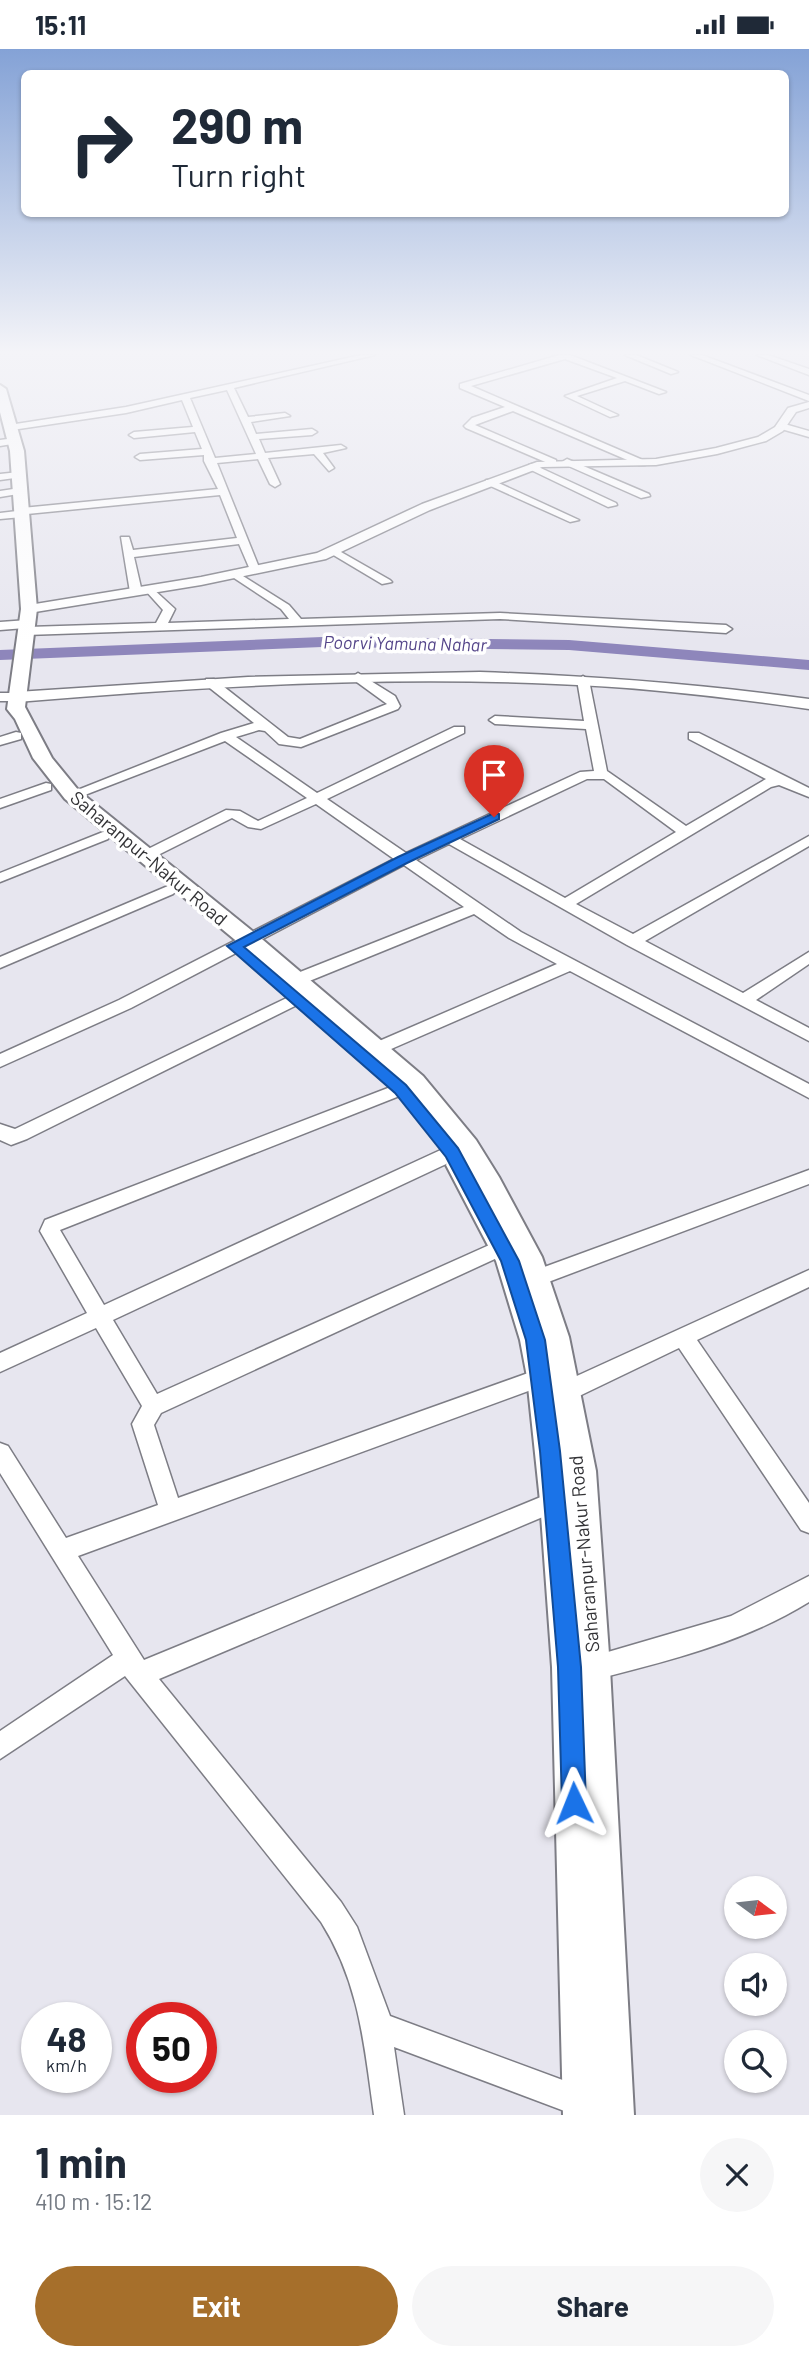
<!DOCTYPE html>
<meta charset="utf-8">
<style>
body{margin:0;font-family:Barlow,sans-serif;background:#f6f6f7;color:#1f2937;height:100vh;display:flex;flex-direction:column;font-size:26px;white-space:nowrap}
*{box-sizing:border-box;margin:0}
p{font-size:23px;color:#747a83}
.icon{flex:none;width:38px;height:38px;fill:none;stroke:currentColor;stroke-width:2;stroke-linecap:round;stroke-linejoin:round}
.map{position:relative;height:2066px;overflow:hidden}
.panel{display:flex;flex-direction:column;background:#fff;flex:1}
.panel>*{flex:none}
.hud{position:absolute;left:21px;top:21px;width:768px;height:147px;border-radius:10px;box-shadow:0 2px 5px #0004;background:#fff;color:#1f2937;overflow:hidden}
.needle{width:46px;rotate:105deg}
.buttons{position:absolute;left:724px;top:1827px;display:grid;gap:14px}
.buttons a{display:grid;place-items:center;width:63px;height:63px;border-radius:50%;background:#fff;box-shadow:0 2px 5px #0004;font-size:35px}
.speed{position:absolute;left:21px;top:1953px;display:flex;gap:14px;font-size:35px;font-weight:700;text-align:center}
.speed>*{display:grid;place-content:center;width:91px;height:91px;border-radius:50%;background:#fff;box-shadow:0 2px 5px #0004;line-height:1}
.speed small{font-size:18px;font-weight:400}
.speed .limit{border:10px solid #d22;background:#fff;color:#111}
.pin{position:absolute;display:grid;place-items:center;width:60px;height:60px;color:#fff;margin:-72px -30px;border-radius:50% 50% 50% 0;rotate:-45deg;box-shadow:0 0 7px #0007}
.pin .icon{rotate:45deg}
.me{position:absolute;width:77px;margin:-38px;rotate:358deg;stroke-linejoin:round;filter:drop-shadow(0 0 5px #0008)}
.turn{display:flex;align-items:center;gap:24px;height:147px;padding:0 35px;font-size:32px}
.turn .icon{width:91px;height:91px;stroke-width:2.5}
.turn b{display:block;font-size:49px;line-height:60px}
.round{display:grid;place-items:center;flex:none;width:74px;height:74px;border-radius:37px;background:#f6f6f7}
.headline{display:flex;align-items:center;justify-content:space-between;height:119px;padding:0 35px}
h1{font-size:42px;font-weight:700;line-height:52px}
.cta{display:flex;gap:14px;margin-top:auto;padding:14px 35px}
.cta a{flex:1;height:80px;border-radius:42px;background:#a66f2b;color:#fff;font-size:28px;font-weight:700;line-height:80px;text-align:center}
.cta a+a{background:#f6f6f7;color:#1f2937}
.status{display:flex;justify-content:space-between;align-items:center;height:49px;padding:0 35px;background:#fff;direction:ltr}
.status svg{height:19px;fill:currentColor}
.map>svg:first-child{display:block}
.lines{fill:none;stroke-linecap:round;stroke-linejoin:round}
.canal{fill:#8e86bb;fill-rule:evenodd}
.minor-casing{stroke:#7d7d85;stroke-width:3}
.tertiary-casing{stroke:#7d7d85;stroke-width:3}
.secondary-casing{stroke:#7d7d85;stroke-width:4}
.minor{fill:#fff;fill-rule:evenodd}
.tertiary{fill:#fff;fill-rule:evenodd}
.secondary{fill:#fff;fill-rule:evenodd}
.route{fill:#1a73e8;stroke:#114b97;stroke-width:2}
.labels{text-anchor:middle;stroke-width:7;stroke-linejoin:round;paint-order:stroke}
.far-water-label{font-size:18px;font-style:italic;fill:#55468a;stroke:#fff}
.street-label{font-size:19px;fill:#333336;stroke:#fff}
</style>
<div class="status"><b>15:11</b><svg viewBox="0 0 49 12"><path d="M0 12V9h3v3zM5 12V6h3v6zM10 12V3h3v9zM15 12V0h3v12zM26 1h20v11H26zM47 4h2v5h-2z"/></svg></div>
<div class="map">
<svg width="809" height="2066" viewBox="0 0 809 2066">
<rect width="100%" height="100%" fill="#e7e6ef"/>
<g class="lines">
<polygon class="canal" points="322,588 569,591 809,611 809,621 569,601 322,598 0,611 0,601"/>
<defs>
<g id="minor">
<path d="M361,306h14l-141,33 14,29 37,-4 5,3 -39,6 5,12 56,-5 5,3 -5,3 -53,4 6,14 76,-8 5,3 -23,5 11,15 -5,3 -15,-17 -46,4 12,26 -5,3 -5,-3 -12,-25 -41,4 43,107 -1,2h-8l-12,-28 -105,13 8,35 -6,3 -6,-3 -9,-55h8l4,13 104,-12 -17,-43 -193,19 -5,3 -22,2v-6l17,-2 5,-3 196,-19 -14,-28v-6l-64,5 -5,-3 5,-3 62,-5 -7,-17 -61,6 -5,-3 5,-3 59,-5 -11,-27 -56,13 -114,17 -3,-1v-4l117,-18zM227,341l29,64 -41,4 -25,-60z"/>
<polygon points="559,306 570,306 666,343 659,345 625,332 577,347 618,366 610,368 565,347 617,329 565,310 471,337 645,412 645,416 639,416 513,362 475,376 556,411 556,415 550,415 466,379 464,377 472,369 505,358 460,339 460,335"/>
<polygon points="625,306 636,306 678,323 671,325"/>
<polygon points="691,306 702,306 809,346 809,352"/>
<polygon points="757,306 768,306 809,320 809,326"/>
<polygon points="781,374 809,382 809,388 778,379 776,377"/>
<polygon points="15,389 18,390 18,394 0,397 0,391"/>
<polygon points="567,410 649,445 650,447 641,449 564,415 562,413"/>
<polygon points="532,415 616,454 617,456 608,458 529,420 529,416"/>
<polygon points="19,423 22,424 22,428 0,431 0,425"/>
<polygon points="486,431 492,431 579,471 570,473 486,435"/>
<polygon points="20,439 24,440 24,444 0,448 0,442"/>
<polygon points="334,499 390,531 392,533 382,535 330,504 330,500"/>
<polygon points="235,522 289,556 301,570 500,564 726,576 732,580 726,584 500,570 26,586 20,582 25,579 0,581 0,573 28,571 34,575 28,578 156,574 163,561 145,541 151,538 175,560 168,574 289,570 281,560 231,527 229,525"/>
<path d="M358,624l37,23 5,10 -2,3 -97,38 -22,-3 -14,-13 -6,-1 -23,7 81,56 137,-66h10v6l-137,66 79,54 174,-81 14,-1 -8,-42 -91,-5 -6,-4 6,-4 89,5 -7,-41 6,-4 6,4 18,91 79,55 80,-47 -77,-40v-6h10l110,55v9l-30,-12 -8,2 -195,117 57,30 176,-98v10l-164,95 98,52 66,-41v12l-53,36 53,28v13l-182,-96 -178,-101 -33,16 105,72 288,152v14l-239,-127 -188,82h-12l-3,-4 3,-4 187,-81 -48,-26 -35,-24 -172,70h-12l-2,-4 2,-4 174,-69 -60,-42 -273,143 -131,59v-13l119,-54 275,-141 -78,-55 -55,25 -13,-2 -16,-9 -82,41h-10l-2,-3 2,-3 86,-43 14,1 18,10 49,-23 -82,-57 -148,57 -5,1 -7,-4 156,-62 33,-10 -48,-38v-6h8l74,58 12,2 87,-35 -33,-24 -2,-3zM587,730h17l72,53 -111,66 -105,-59z"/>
<polygon points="0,644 17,644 23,648 17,652 0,652"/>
<polygon points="16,683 21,684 21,690 0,696 0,688"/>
<polygon points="46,734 51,735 51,741 0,759 0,750"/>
<polygon points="103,783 108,784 110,787 108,790 0,833 0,824"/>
<polygon points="168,837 173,839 176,842 173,845 0,919 0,908"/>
<polygon points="295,945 301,946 303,950 301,954 27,1090 11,1096 0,1091 0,1075 15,1080"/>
<path d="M401,1034l6,2 3,4 -3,4 -347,137 44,75 341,-157h14l2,5 -2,5 -346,162 44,74 339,-152 7,-3 7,3 3,5 -3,5 -349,161 -7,12 24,73 364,-130 8,3 3,6 -3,6 -472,173 66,104 404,-166 8,-4 8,4 3,7 -3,7 -405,171 182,223 16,25 33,89 205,76 4,11 -7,12h-17l-181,-68 10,68h-30c-10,-70 -14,-131 -53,-193l-196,-246 -125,83v-28l113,-76 -113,-182v-30l8,3 58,92 92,-33 -26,-81 10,-18 -46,-78 -96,44v-19l87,-40 -47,-82 5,-11z"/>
<polygon points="809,1121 809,1135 535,1238 528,1236 525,1230 528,1224"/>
<polygon points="809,1221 809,1238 697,1291 809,1454 809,1484 801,1481 679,1299 573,1350 565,1352 557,1350 554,1343 557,1336"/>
<path d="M809,1527v26c-66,41 -141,59 -216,78l-9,-3 -3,-9 3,-9 147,-43z"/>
</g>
<g id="tertiary">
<polygon points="809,353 809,359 796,363 783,382 766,392 717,405 656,416 542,418 430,461 326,510 201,536 29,564 22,560 29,556 201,528 317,504 422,455 537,413 656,410 716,399 758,388 775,378 788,359"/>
<path d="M480,623c111,4 220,12 329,27v10c-84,-12 -168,-22 -253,-25 -180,-8 -360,3 -539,18l-8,-5 8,-5 231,-15z"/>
</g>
<polygon id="secondary" points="0,336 6,340 24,402 37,560 25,658 52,709 79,742 256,885 423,1027 476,1091 499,1128 542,1208 569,1288 596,1422 610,1619 634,2066 563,2066 552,1618 540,1452 527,1328 520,1291 496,1212 446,1116 450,1109 459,1106 405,1039 240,895 65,750 33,709 15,670 7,660 21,560 10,402 0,363"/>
</defs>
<use href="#minor" class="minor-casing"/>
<use href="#tertiary" class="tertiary-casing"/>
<use href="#secondary" class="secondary-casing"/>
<use href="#minor" class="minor"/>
<use href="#tertiary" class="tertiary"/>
<use href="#secondary" class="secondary"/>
</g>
<linearGradient id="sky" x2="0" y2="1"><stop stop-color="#84a2d6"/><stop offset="0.51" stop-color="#f4f4f8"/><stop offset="1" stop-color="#f4f4f8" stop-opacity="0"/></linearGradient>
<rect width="809" height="595" fill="url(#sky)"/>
<polygon class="route" points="494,764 499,765 499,770 407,814 244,898 406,1036 458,1099 519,1212 545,1291 560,1402 581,1618 586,1754 582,1763 574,1767 565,1763 562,1754 558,1618 540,1402 526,1291 501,1212 446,1108 395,1044 227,897 398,808"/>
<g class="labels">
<g class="far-water-label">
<text transform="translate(405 595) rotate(1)" y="6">Poorvi Yamuna Nahar</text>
</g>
<g class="street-label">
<text transform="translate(149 809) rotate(40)" y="7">Saharanpur-Nakur Road</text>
<text transform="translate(584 1505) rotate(-95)" y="7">Saharanpur-Nakur Road</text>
</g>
</g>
</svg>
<div class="buttons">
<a><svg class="needle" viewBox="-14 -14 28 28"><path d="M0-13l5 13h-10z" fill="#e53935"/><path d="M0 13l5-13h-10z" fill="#747a83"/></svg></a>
<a><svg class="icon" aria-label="sound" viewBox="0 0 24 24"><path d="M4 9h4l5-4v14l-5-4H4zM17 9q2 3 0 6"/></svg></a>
<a><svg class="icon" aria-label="search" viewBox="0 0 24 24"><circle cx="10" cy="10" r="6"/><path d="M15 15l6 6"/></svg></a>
</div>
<div class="speed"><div>48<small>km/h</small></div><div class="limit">50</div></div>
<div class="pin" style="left:494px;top:768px;background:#d93025"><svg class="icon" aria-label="arrive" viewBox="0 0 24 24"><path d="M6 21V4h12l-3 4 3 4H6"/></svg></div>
<svg class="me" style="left:574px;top:1754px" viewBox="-20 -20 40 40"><path d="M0-17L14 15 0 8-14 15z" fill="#1a73e8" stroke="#fff" stroke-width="4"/></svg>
<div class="hud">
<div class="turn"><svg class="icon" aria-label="right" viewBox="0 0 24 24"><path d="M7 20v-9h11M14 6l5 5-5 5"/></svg><div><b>290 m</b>Turn right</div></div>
</div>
</div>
<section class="panel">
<div class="headline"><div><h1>1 min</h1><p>410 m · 15:12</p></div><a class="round"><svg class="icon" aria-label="close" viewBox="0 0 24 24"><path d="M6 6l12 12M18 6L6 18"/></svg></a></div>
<div class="cta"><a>Exit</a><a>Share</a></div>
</section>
